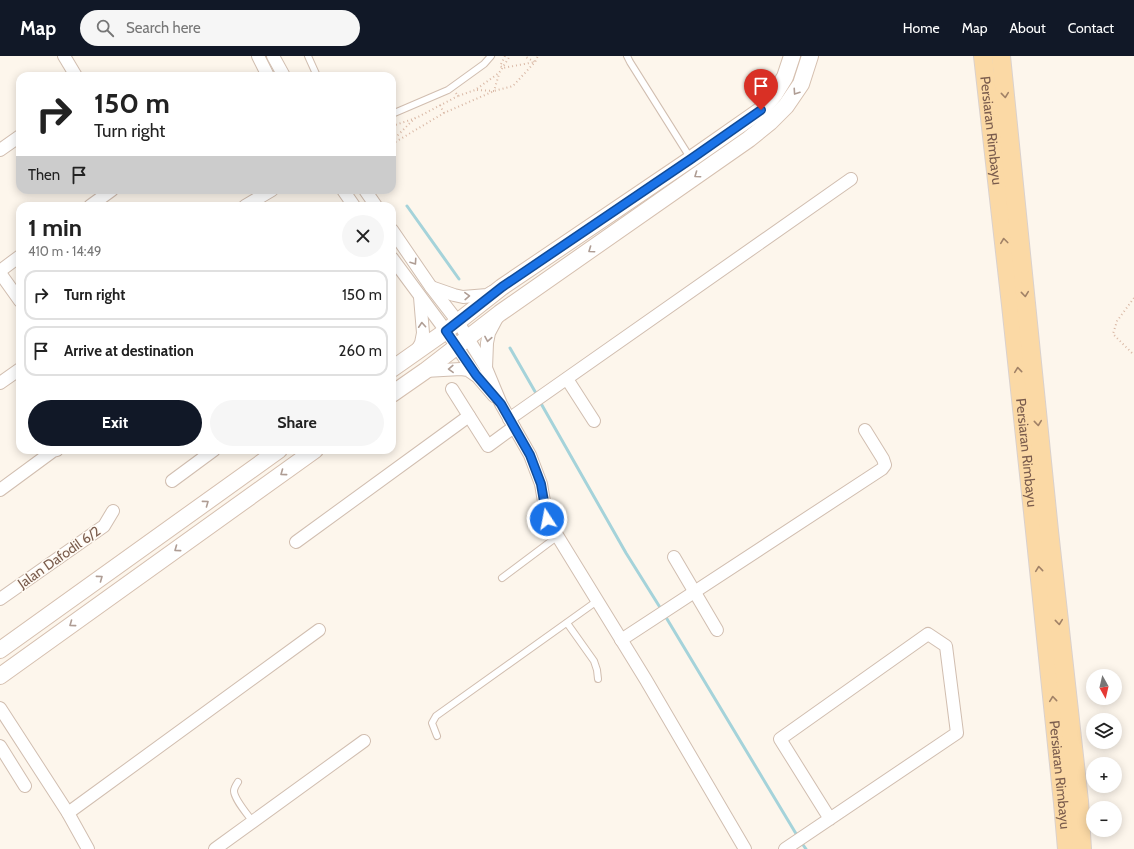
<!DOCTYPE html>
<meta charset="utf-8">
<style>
body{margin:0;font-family:Cabin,sans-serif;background:#f6f6f6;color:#222;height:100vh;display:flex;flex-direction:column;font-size:15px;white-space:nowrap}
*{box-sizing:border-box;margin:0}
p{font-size:13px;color:#767676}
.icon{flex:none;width:22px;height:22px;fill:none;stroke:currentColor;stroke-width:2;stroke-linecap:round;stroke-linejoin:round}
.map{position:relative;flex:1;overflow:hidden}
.side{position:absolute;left:16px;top:146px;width:380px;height:252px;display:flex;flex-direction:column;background:#fff;border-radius:12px;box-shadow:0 2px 10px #0003}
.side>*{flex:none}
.top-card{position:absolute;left:16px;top:16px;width:380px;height:122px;border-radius:12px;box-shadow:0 2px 10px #0003;background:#fff;color:#222;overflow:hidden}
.needle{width:26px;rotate:172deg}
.buttons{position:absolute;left:1086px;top:613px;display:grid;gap:8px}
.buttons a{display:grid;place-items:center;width:36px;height:36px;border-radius:50%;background:#fff;box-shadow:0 2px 10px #0003;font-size:20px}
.pin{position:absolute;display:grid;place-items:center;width:34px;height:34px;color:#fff;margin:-41px -17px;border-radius:50% 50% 50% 0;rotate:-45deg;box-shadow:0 0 4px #0007}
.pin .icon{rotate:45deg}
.me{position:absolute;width:44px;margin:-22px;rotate:349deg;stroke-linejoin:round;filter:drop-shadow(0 0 3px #0008)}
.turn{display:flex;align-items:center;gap:14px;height:84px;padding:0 12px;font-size:18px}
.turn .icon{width:52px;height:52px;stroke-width:2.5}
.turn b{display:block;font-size:28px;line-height:34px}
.then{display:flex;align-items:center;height:38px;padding:0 12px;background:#0003;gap:8px;font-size:15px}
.round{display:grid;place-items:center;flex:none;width:42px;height:42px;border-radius:21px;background:#f6f6f6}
.head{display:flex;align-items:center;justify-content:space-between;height:68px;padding:0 12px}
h1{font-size:24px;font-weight:700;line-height:30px}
.primary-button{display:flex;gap:8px;margin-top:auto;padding:8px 12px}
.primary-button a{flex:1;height:46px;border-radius:24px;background:#111827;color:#fff;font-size:16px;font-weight:700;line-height:46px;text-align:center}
.primary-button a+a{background:#f6f6f6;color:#222}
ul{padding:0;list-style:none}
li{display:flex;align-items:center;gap:12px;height:50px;margin:0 8px 6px;padding:0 4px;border:2px solid #e0e0e0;border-radius:12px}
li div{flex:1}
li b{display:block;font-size:15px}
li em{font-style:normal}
header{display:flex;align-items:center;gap:24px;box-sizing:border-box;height:56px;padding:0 20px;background:#111827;color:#fff}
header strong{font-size:19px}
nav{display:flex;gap:22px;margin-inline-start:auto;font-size:14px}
.search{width:280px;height:36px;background:#f6f6f6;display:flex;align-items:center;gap:10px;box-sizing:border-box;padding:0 14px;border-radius:22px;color:#767676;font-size:15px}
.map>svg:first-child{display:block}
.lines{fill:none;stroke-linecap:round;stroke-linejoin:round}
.stream{stroke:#a5d3da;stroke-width:3}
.lane-casing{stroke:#d1beb0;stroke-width:8}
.street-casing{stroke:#d1beb0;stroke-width:14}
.secondary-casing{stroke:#d6c0b0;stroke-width:18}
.primary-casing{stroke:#dad1cd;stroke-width:20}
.path{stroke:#d9b8a5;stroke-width:2;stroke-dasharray:1 3;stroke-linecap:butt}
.lane{stroke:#fff;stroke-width:6}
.street{stroke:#fff;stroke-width:12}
.secondary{stroke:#fff;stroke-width:16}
.primary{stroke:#fbd9a5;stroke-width:18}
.oneway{stroke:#af9d94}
.oneway2{stroke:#a18267}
.route-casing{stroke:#114b97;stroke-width:10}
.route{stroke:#1a73e8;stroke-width:7}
.labels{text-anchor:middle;stroke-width:3;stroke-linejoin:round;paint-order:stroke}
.street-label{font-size:14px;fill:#7a5c4d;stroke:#fffaf3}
</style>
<header>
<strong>Map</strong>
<div class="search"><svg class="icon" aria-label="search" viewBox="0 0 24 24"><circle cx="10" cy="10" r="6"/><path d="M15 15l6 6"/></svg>Search here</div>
<nav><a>Home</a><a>Map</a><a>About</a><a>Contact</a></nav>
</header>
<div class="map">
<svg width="1134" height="793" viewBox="0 0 1134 793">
<rect width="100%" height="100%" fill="#fdf6ec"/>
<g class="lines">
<g class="stream">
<polyline points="407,150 459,223"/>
<polyline points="510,292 537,339"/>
<polyline points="539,344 626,497 661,553"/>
<polyline points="664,558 798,781"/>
<polyline points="801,786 806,793"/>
</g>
<defs>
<g id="lane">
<polyline points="308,0 317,20"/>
<polyline points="627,0 630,6 691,103"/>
<polyline points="392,58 448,34 484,8 491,0"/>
<polyline points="502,522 558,480"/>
<polyline points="567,567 594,605 597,614 598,623"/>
<polyline points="437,680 432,667 436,660 597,545"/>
<path d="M238,726c-2,3 -4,6 -4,9 0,8 14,24 19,31"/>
</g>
<g id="street">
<polyline points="64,0 76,20"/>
<polyline points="258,0 268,20"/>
<polyline points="273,0 284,20"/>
<polyline points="0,94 20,80"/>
<polyline points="343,134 354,150"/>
<polyline points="365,134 376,150"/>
<polyline points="90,150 112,134"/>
<polyline points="245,150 272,134"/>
<polyline points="392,174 431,231 458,266 486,312 501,348 530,399 541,428 547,463 646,624 745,793"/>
<polyline points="392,202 446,275 476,319 494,340"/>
<polyline points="0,215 20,200"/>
<polyline points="0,217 20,245"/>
<polyline points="431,231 454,239 463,241 487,239 492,236"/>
<polyline points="416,296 421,287 423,277 420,241"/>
<polyline points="486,312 487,287 489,277 498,260"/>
<polyline points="425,315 461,313 468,314 475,319"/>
<polyline points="567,323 594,365"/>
<polyline points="0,327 20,313"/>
<polyline points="452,333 488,390 514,371"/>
<polyline points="509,363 851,123"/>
<polyline points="172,425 214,394"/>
<polyline points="0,434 53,395 57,394"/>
<polyline points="296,486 469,360"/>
<polyline points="674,501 717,574"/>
<polyline points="0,543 104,470 113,455"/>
<polyline points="621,584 882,413 885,409 883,403 865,374"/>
<polyline points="0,652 68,757 88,793"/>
<polyline points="0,690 25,730"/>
<polyline points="68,757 319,574"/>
<polyline points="215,793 364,685"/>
<polyline points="785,793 957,677 946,590 928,578 780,683 830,763"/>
</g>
<g id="secondary">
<polyline points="392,313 446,275 502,231 691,103 761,54 774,39 785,21 792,0"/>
<polyline points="392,338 425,315 500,257 749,83 770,66 786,50 801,28 810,0"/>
<polyline points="0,594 279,394"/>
<polyline points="0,620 315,394"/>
</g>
<g id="primary">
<path id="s1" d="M983,0l28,249 24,226 28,272 4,46"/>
<polyline points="1001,0 1049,475 1079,745 1082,793"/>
</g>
</defs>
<use href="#lane" class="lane-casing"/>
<use href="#street" class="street-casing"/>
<use href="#secondary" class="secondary-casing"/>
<use href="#primary" class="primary-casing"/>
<g class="path">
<polyline points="505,0 500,10 503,12 535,6 524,0"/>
<polyline points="477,34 494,35 499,18"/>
<polyline points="456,37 458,40 475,34 499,17 510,0"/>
<polyline points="440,49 444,57"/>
<polyline points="392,70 416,62 458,40"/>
<polyline points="392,85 415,62"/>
<polyline points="392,88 444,57 494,35 513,30 535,6 538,0"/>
<polyline points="1134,242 1117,265 1113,278 1134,299"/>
</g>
<use href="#lane" class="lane"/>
<use href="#street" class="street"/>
<use href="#secondary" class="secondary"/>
<use href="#primary" class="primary"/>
</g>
<defs><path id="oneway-chevron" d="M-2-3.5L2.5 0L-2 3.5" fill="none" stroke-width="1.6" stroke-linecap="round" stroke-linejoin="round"/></defs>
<g class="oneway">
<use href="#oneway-chevron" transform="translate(796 36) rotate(124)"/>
<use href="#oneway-chevron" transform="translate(697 119) rotate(145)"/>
<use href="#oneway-chevron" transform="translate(591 194) rotate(145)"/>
<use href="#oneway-chevron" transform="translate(414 206) rotate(56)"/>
<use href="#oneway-chevron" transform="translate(467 240) rotate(-2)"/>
<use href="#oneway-chevron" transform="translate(422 269) rotate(-94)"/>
<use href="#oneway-chevron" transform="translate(488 283) rotate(100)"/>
<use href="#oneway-chevron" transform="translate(451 313) rotate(178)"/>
<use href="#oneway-chevron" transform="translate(283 417) rotate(144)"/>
<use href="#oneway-chevron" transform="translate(206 447) rotate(-36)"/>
<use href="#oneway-chevron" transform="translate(177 493) rotate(144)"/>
<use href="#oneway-chevron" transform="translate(100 522) rotate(-36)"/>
<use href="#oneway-chevron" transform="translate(72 568) rotate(144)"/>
</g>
<g class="oneway2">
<use href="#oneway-chevron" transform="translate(1005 39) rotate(84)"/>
<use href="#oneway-chevron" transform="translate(1004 185) rotate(-97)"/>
<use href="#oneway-chevron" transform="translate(1025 238) rotate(84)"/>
<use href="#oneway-chevron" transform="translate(1018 314) rotate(-96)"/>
<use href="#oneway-chevron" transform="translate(1038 367) rotate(84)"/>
<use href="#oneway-chevron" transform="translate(1039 513) rotate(-96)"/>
<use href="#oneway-chevron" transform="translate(1059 566) rotate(84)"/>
<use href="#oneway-chevron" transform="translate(1053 643) rotate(-96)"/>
</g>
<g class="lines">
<defs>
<polyline id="route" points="547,463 541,428 530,399 501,348 476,319 446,275 502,231 691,103 761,54"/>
</defs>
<use href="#route" class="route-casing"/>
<use href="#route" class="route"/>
</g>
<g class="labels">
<g class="street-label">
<text dy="5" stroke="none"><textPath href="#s1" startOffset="75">Persiaran Rimbayu</textPath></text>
<text dy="5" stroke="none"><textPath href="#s1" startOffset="399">Persiaran Rimbayu</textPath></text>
<text transform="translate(59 501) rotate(-35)" y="5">Jalan Dafodil 6/2</text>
<text dy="5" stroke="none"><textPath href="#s1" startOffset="723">Persiaran Rimbayu</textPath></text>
</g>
</g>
</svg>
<div class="buttons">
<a><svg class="needle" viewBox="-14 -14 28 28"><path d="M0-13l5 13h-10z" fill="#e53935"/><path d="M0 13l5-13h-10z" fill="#767676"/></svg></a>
<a><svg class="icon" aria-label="layers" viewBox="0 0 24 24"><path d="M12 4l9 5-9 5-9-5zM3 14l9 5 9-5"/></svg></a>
<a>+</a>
<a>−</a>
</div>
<div class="pin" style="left:761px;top:54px;background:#d93025"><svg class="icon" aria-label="arrive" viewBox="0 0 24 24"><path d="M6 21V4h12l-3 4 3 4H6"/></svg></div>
<svg class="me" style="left:547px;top:463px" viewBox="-20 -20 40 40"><circle r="17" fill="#1a73e8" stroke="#fff" stroke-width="3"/><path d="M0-11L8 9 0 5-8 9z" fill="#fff"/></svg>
<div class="top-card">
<div class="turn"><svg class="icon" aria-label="right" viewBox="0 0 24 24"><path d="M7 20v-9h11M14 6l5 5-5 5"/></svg><div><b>150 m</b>Turn right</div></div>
<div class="then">Then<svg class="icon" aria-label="arrive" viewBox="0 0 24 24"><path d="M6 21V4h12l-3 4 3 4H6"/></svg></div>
</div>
<section class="side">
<div class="head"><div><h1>1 min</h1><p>410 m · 14:49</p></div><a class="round"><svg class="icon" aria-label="close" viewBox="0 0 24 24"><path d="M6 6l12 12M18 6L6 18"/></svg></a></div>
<ul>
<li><svg class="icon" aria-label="right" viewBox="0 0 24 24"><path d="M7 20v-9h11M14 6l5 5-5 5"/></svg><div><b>Turn right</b></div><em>150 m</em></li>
<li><svg class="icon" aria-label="arrive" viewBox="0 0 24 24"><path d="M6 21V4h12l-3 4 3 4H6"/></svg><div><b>Arrive at destination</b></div><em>260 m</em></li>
</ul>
<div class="primary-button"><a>Exit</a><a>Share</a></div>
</section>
</div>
